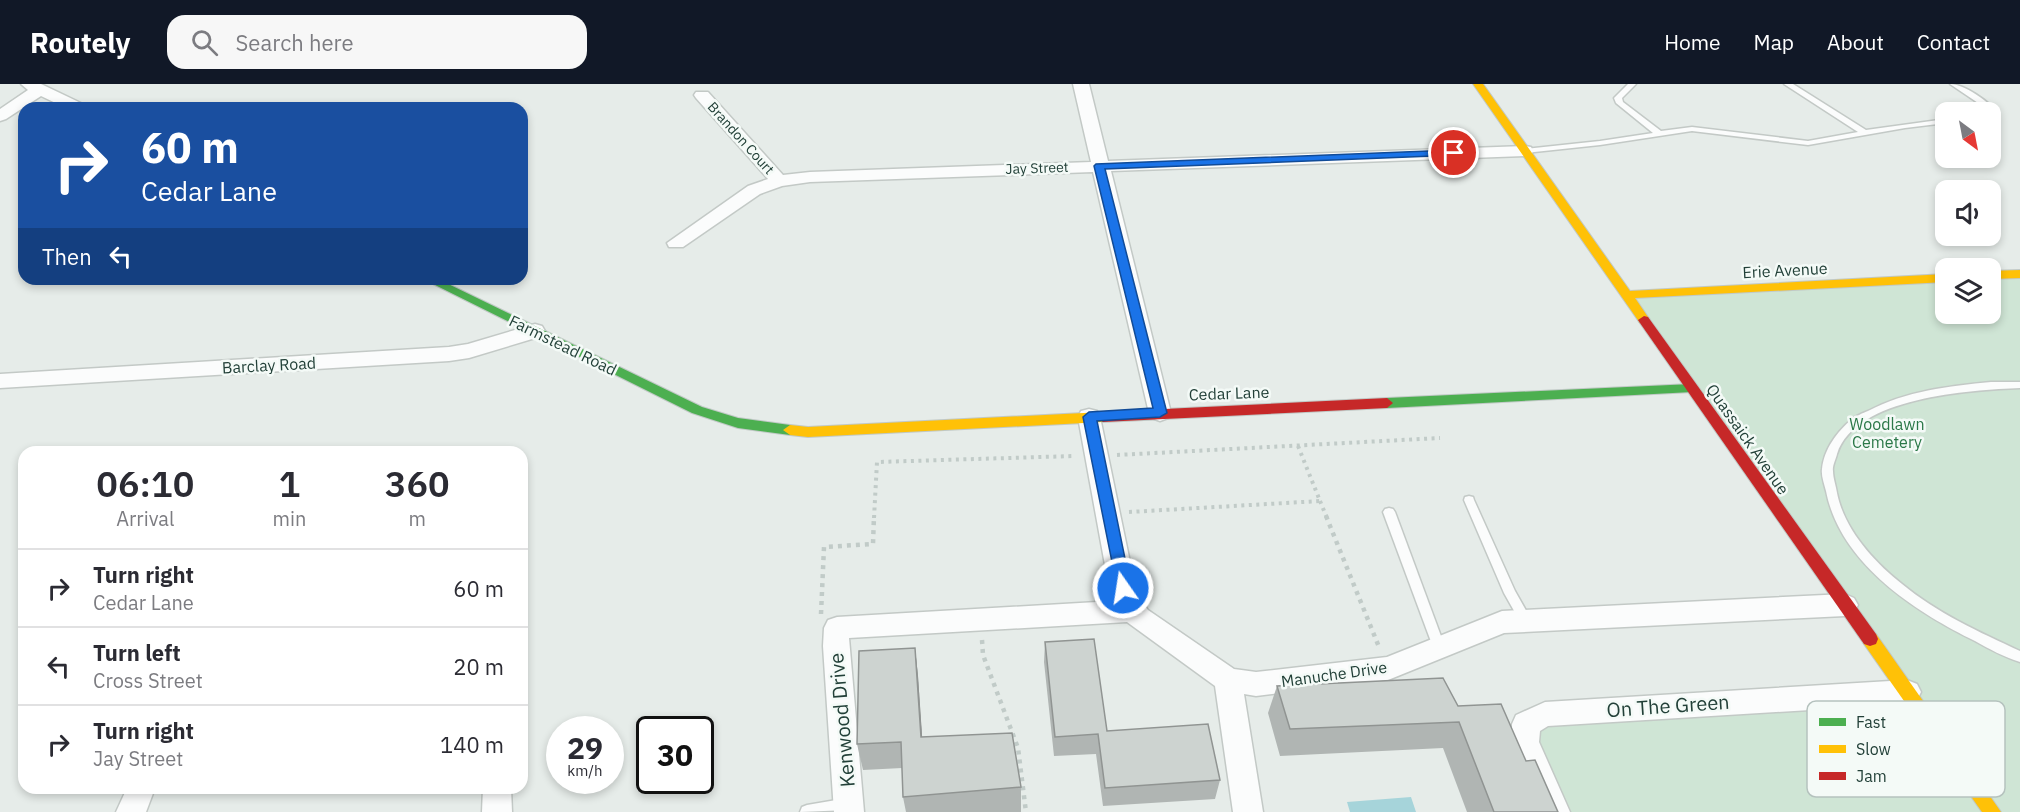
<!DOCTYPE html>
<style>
body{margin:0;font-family:"IBM Plex Sans",sans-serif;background:#f7f7f7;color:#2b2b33;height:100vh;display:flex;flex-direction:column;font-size:22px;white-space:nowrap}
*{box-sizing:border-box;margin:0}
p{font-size:20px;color:#7c7c81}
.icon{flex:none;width:33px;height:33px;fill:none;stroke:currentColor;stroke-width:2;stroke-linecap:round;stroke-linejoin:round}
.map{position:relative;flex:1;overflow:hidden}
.side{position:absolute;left:18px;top:362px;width:510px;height:348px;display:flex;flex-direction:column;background:#fff;border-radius:18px;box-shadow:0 3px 9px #0003}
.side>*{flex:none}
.banner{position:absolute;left:18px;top:18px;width:510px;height:183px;border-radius:18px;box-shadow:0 3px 9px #0003;background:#1a4fa0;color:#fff;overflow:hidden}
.needle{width:39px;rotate:148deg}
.controls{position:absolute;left:1935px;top:18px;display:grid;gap:12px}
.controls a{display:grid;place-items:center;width:66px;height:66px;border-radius:12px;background:#fff;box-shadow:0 3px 9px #0003;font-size:30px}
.speed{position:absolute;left:546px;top:632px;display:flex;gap:12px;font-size:30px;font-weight:700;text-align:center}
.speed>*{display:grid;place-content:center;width:78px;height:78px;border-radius:50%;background:#fff;box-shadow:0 3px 9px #0003;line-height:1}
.speed small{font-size:15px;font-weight:400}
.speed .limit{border:3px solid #111;border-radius:9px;background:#fff;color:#111}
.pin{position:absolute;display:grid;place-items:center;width:51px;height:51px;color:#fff;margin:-26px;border:3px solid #fff;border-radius:50%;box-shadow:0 2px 6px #0007}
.me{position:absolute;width:66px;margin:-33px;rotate:347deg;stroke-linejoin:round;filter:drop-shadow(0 0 4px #0008)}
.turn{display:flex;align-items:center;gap:21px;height:126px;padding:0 24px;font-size:27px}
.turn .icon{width:78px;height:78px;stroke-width:2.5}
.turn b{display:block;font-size:42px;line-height:51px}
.then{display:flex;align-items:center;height:57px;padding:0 24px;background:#0003;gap:12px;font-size:22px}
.eta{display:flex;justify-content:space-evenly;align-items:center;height:102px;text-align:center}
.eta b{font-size:36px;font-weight:600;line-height:42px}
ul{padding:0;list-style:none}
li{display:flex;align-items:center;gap:18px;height:78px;padding:0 24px;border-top:2px solid #e1e1e2}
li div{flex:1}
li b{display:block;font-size:22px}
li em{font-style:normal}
header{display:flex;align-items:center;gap:36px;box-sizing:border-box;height:84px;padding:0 30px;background:#111827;color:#fff}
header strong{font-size:28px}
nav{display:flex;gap:33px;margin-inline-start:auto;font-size:21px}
.search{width:420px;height:54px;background:#f7f7f7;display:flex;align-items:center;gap:15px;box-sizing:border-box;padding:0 21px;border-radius:18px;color:#7c7c81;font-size:22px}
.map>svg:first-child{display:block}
.green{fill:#cfe5d5}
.water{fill:#a6d4da}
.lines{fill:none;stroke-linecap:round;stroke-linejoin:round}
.lane-casing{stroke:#c3c9c6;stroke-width:3}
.street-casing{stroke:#c3c9c6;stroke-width:3}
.fast-casing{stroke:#c1c9c6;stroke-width:2}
.slow-casing{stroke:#c1c9c6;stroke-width:2}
.jam-casing{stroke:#c1c9c6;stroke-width:2}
.path-far1{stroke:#c1cbc8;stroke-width:4;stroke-dasharray:3 4.5;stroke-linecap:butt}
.path{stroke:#c1cbc8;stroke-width:4.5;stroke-dasharray:4 5;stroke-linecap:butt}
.lane{fill:#fbfcfc;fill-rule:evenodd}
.street{fill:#fbfcfc;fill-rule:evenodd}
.fast{fill:#4caf50;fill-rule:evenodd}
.slow{fill:#ffc107;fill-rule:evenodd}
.jam{fill:#c62828;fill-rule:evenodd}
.wall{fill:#b0b5b3}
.shaded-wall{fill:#909492}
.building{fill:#cdd3d0;stroke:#909492;stroke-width:1.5}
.route{fill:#1a73e8;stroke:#114b97;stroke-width:1.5}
.labels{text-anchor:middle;stroke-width:5;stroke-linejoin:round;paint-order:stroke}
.far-street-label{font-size:14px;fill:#224038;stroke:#f4faf7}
.street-label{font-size:16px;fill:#224038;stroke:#f4faf7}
.park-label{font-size:16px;fill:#2b7848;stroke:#f4faf7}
.near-street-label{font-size:20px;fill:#224038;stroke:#f4faf7}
.key{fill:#f4faf7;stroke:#b5c2be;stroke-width:1.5}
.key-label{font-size:16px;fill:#224038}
</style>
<header>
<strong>Routely</strong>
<div class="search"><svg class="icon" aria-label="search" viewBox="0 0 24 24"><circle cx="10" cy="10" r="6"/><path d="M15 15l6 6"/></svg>Search here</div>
<nav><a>Home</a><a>Map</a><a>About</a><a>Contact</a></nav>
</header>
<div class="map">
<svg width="2020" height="728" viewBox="0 0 2020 728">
<rect width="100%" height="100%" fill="#e6ece9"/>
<polygon class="green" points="2020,191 2020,728 1555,728 1526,640 1906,608 1627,211 1945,195 1946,230 1990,230 1991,193"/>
<polygon class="water" points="1411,713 1416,728 1350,728 1347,718"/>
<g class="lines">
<defs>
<g id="lane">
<polygon points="1628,0 1636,0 1622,14 1623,18 1661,47 1692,43 1808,57 1858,48 1784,0 1793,0 1866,46 1946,35 1946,39 1905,44 1808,61 1692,47 1600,61 1525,69 1521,67 1525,65 1600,57 1653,49 1616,19 1614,14"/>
<path d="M1950,0c14,0 40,18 47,29l-7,5v-6l-3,-3z"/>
<path d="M1991,298h29v6c-50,2 -165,9 -183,66 -1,5 -5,12 -4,17 0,7 3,15 4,22 7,36 37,69 65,91 35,29 77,48 118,67v11c-16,-5 -31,-13 -45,-21 -61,-30 -135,-78 -149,-150 -2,-7 -5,-16 -4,-22 2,-20 15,-37 30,-50 4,-3 11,-6 16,-8 38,-20 81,-25 123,-29z"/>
<polygon points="1469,412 1473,413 1474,416 1515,507 1532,537 1530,541 1526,542 1522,541 1504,509 1464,416 1465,413"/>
<polygon points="1389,424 1393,425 1395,428 1445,563 1443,567 1439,568 1435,567 1433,563 1383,428 1385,425"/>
<polygon points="848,714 853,715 855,720 853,725 848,726 800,728 802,723 807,721"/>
</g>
<g id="street">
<polygon points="21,0 41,0 85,21 87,24 66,24 41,12 6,35 0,37 0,25 28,6"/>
<polygon points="1073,0 1089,0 1108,77 1525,62 1531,63 1533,67 1531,71 1525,72 1111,87 1171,329 1168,334 1160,337 1152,334 1149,329 1093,88 810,98 782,102 760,110 683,163 669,163 667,159 748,102 768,95 696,14 694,11 696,8 708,8 783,91 810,88 1091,78"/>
<polygon points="535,240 542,242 545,247 542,252 469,274 449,277 0,304 0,290 449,263 468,260"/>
<polygon points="1089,325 1097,327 1100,333 1137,512 1148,526 1234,585 1256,588 1387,573 1502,527 1845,510 1854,514 1858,521 1854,528 1845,532 1504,549 1388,596 1256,612 1244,610 1263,728 1233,728 1215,602 1127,538 849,554 864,728 834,728 823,562 824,544 828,536 837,533 1114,517 1107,492 1078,333 1081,327"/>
<polygon points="1907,596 1917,600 1921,608 1917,616 1907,620 1548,642 1540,647 1539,658 1570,728 1540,728 1511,658 1512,640 1516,631 1545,618"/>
<polygon points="127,704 155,704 146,728 116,728"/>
<polygon points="483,704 511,704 512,728 482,728"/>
</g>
<g id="fast">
<polygon points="423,195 438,195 702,323 738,334 790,341 797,346 790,351 738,344 692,329"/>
<polygon points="1692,300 1698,304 1692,308 1387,324 1381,319 1387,314"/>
</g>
<g id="slow">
<polygon points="1473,0 1483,0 1630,207 1946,190 1946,198 1635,214 1650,236 1648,239 1640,239"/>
<polygon points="2020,186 2020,194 1990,195 1990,187"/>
<polygon points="1103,328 1110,333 1103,338 808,353 790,351 783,346 790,341 808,343"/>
<polygon points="1870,548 1876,550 2001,728 1982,728 1864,560 1862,555 1864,550"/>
</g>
<g id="jam">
<polygon points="1644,232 1648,233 1876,550 1878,555 1876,560 1870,562 1864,560 1640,239 1638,236"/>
<polygon points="1387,314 1393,319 1387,324 1103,338 1096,333 1103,328"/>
</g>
</defs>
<use href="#lane" class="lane-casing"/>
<use href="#street" class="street-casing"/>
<use href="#fast" class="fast-casing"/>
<use href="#slow" class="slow-casing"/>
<use href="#jam" class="jam-casing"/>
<g class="path-far1">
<polyline points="1117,371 1440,354"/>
<polyline points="1320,417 1327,434"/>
<polyline points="1129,428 1320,417 1298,362"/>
<polyline points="874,434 877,378 1074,372"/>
</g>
<g class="path">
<polyline points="1326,432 1379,563"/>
<polyline points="821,530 824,463 873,460 874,432"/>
<polyline points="982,556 983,571 1018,664 1026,728"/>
</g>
<use href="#lane" class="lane"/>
<use href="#street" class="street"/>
<use href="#fast" class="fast"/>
<use href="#slow" class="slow"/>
<use href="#jam" class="jam"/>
</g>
<g class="wall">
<polygon points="1045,558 1107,647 1220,696 1215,715 1103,722 1096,670 1054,672 1044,578"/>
<polygon points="915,564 918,592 922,653 1021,703 1021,728 906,728 903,713 902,684 863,686 857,660"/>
<polygon points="1277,602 1458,622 1526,677 1558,728 1467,728 1443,664 1280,672 1268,629"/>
</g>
<polygon class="shaded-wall" points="915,564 918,592 924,680 921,653"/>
<g class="building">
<polygon points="1094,555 1107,647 1208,640 1220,696 1105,704 1098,650 1055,653 1045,558"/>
<polygon points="915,564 921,653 1012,649 1021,703 903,713 901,658 857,660 859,567"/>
<polygon points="1443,594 1458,622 1501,620 1526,677 1535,676 1558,728 1494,728 1459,638 1290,645 1277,602"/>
</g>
<polygon class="route" points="1454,66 1458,67 1458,71 1105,85 1167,329 1160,333 1097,337 1131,504 1128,508 1123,510 1118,508 1083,333 1089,328 1153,324 1094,82 1096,80"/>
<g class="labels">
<g class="far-street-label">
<text transform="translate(741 54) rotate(48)" y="5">Brandon Court</text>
<text transform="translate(1037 84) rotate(-2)" y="5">Jay Street</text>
</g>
<g class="street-label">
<text transform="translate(1785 186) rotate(-3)" y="6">Erie Avenue</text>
<text transform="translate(563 261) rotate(26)" y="6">Farmstead Road</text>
<text transform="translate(269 281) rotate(-3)" y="6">Barclay Road</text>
<text transform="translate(1229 309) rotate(-2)" y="6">Cedar Lane</text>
<text transform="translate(1748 355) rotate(55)" y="6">Quassaick Avenue</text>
<text transform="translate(1334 590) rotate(-8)" y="6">Manuche Drive</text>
</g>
<g class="park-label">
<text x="1887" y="346">Woodlawn<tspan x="1887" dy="18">Cemetery</tspan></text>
</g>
<g class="near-street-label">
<text transform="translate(1668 622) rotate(-4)" y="7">On The Green</text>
<text transform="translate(842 636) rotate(-95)" y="7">Kenwood Drive</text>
</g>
</g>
<rect x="1807" y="617" width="198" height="96" rx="9" class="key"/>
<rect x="1819" y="634" width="27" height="8" fill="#4caf50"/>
<rect x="1819" y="661" width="27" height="8" fill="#ffc107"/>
<rect x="1819" y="688" width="27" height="8" fill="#c62828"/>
<g class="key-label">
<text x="1856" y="644">Fast</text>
<text x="1856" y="671">Slow</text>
<text x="1856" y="698">Jam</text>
</g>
</svg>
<div class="controls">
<a><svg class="needle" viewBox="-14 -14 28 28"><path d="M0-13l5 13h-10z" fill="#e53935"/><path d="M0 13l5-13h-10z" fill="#7c7c81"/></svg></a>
<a><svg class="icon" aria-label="sound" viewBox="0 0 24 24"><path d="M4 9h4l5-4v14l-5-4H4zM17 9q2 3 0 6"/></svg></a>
<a><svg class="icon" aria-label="layers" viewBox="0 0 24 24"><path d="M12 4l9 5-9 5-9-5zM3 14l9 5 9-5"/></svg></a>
</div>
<div class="speed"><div>29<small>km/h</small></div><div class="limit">30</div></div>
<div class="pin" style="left:1454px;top:69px;background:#d93025"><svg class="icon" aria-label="arrive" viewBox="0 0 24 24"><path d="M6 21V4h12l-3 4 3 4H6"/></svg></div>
<svg class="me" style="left:1123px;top:504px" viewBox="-20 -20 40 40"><circle r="17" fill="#1a73e8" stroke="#fff" stroke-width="3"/><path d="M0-11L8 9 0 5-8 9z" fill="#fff"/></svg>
<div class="banner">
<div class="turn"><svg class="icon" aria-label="right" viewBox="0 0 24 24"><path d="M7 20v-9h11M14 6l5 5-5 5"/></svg><div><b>60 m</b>Cedar Lane</div></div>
<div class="then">Then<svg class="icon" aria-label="left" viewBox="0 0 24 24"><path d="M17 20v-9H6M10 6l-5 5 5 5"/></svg></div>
</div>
<section class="side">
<div class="eta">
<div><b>06:10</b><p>Arrival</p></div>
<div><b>1</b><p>min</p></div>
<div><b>360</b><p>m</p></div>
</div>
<ul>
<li><svg class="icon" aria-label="right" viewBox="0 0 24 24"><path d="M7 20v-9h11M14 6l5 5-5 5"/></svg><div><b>Turn right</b><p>Cedar Lane</p></div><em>60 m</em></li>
<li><svg class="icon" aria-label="left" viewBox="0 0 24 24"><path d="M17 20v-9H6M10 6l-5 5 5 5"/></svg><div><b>Turn left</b><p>Cross Street</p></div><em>20 m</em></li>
<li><svg class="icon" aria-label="right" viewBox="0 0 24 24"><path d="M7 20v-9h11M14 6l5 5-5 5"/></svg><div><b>Turn right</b><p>Jay Street</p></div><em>140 m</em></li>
</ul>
</section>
</div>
